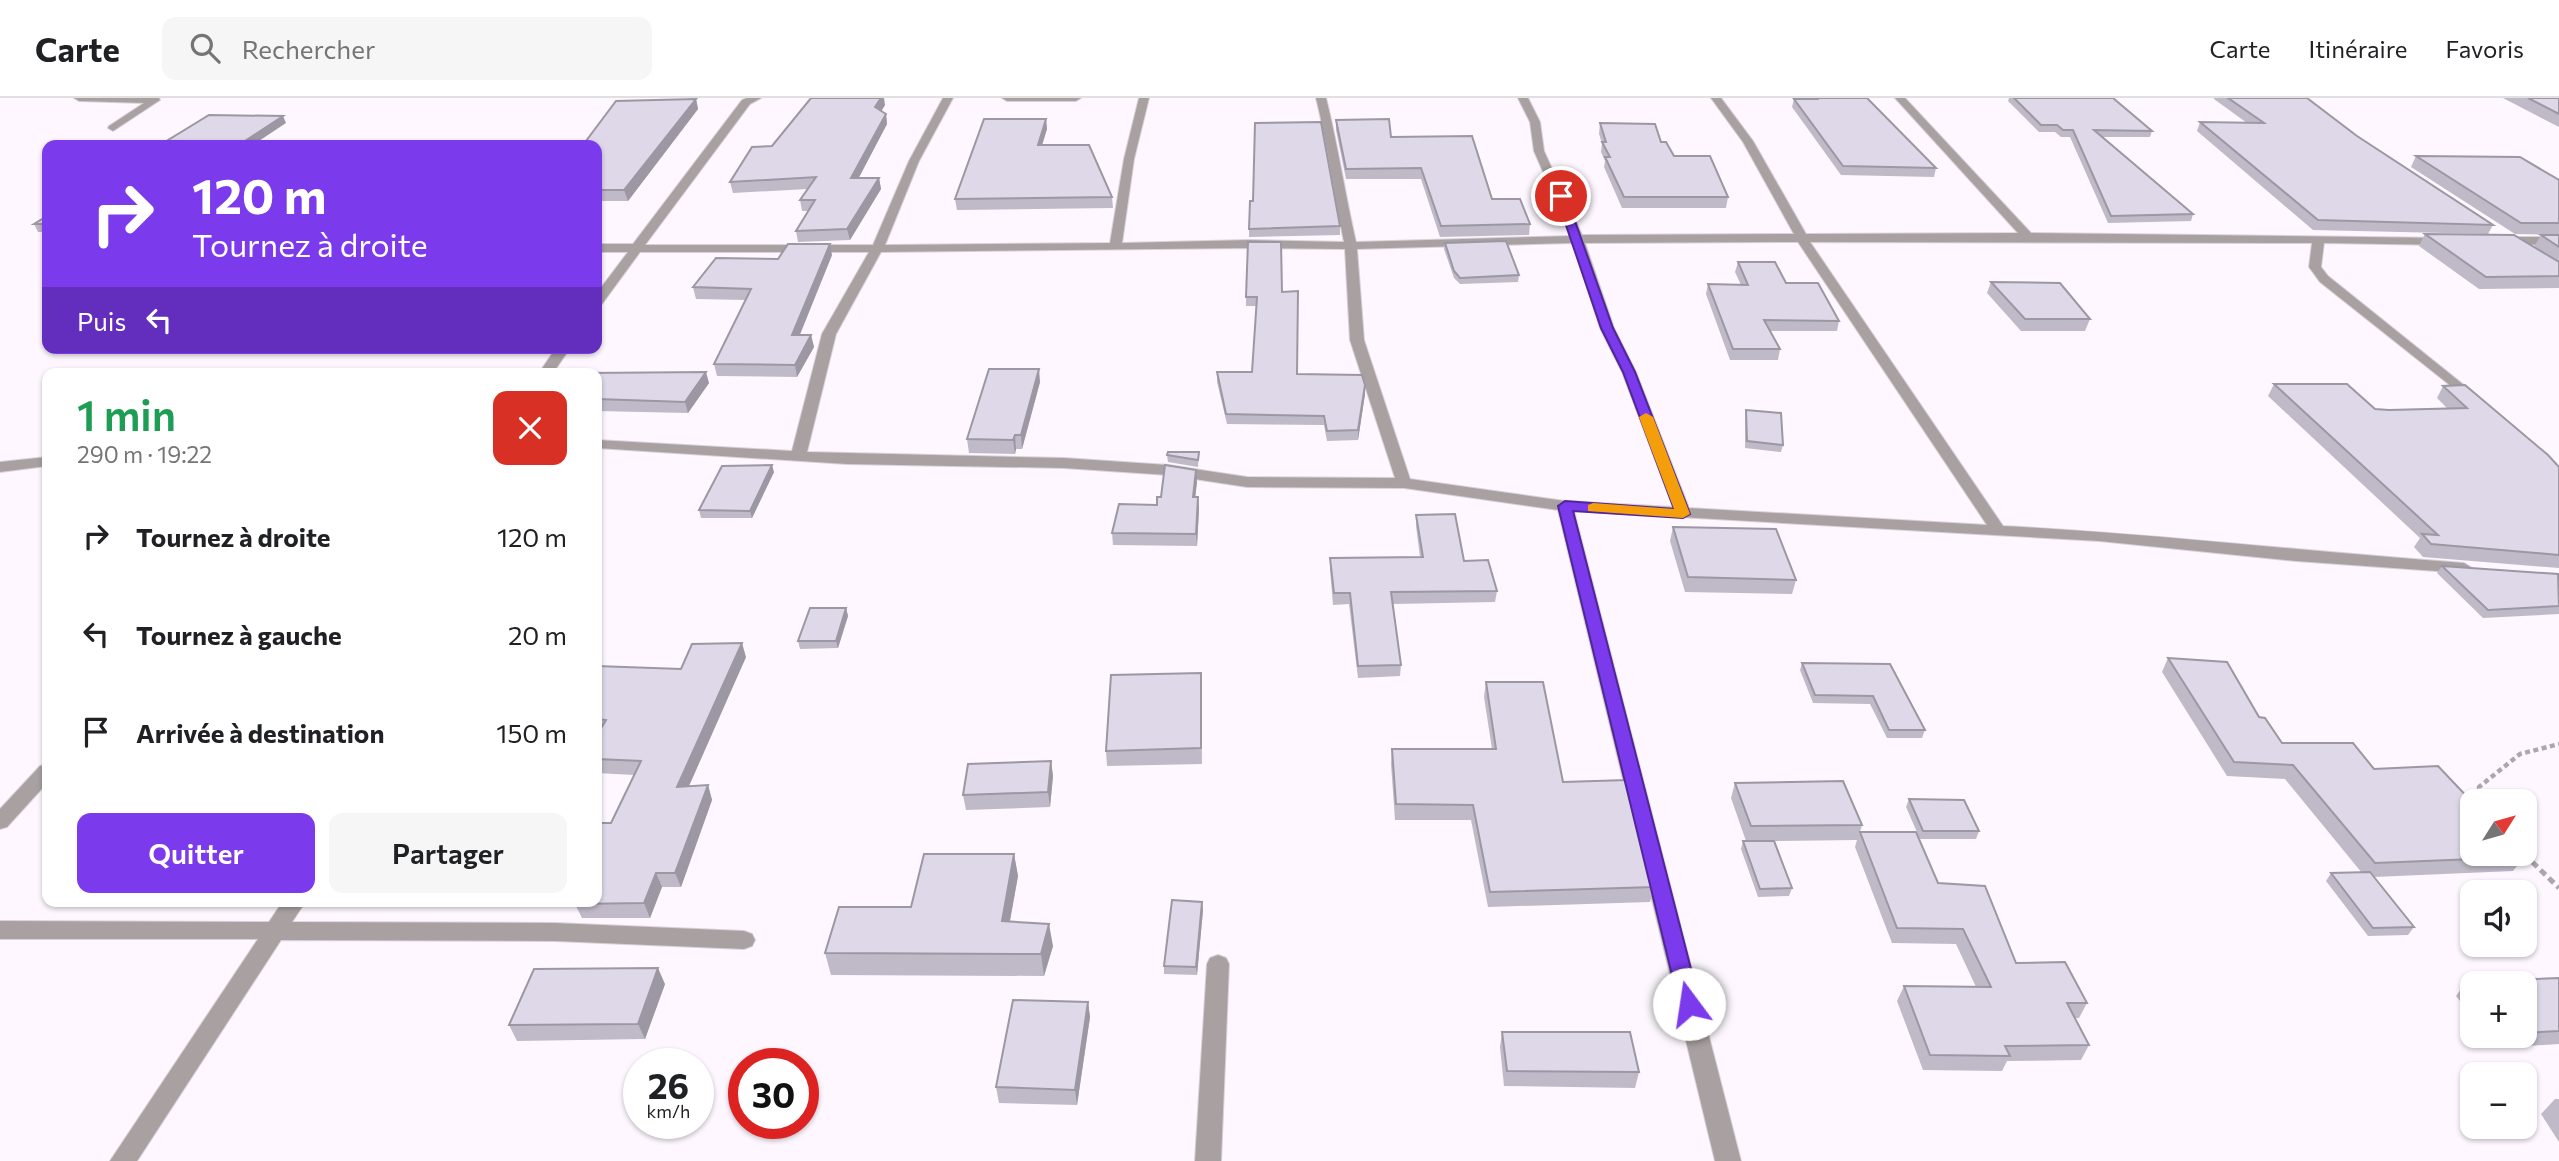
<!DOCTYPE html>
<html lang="fr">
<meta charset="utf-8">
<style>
body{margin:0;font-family:Commissioner,sans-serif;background:#f6f6f6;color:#202124;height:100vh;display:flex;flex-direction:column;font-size:26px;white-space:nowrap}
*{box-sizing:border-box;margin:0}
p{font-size:23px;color:#757577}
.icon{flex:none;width:38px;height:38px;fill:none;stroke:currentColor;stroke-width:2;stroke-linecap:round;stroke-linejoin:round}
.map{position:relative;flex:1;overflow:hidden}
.drawer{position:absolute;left:42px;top:270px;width:560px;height:539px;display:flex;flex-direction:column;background:#fff;border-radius:14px;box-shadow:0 2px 5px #0004}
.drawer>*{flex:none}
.guide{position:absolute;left:42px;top:42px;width:560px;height:214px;border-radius:14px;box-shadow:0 2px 5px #0004;background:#7c3aed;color:#fff;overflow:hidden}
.needle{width:46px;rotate:53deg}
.tools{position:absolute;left:2460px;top:691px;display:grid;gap:14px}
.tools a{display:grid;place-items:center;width:77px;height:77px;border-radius:14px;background:#fff;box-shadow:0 2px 5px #0004;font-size:35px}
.speed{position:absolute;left:623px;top:950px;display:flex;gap:14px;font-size:35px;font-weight:700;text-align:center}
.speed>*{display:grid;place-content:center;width:91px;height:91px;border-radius:50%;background:#fff;box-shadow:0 2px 5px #0004;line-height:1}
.speed small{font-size:18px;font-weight:400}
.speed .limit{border:10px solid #d22;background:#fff;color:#111}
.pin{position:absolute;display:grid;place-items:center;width:60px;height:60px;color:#fff;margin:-30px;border:4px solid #fff;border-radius:50%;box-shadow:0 2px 7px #0007}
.me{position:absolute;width:77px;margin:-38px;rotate:346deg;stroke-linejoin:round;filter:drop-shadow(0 0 5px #0008)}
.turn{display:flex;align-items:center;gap:24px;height:147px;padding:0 35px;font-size:32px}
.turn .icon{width:91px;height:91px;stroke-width:2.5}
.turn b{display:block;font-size:49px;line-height:60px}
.then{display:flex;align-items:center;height:66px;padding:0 35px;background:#0003;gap:14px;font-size:26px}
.round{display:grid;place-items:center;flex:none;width:74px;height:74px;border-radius:14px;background:#f6f6f6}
.summary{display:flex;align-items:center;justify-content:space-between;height:119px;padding:0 35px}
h1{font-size:42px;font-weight:600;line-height:52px;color:#1e9e55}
.cta{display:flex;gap:14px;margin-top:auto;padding:14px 35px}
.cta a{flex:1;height:80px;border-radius:14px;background:#7c3aed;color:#fff;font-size:28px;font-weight:600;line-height:80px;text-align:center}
.cta a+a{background:#f6f6f6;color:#202124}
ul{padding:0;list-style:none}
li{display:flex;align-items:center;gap:21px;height:98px;padding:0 35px}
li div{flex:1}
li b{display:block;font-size:26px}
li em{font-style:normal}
header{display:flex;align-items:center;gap:42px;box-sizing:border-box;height:98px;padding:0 35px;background:#fff;border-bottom:2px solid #e0e0e0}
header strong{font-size:33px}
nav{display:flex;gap:38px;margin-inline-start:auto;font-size:24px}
.search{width:490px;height:63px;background:#f6f6f6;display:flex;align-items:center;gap:18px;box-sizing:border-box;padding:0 24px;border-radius:14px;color:#757577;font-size:26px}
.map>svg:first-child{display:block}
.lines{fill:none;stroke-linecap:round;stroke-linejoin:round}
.street-casing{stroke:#d8d1d8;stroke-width:2}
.path-far1{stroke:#aca6ad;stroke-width:4.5;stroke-dasharray:5 3.5;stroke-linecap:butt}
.path{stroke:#aca6ad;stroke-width:5;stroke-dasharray:7 4.5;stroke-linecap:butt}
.street{fill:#a9a1a1;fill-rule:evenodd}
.wall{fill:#c0bac8}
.shaded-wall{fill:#9c97a2}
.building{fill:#dfd8e8;stroke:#9c97a2;stroke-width:2}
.route{fill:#7c3aed;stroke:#51269a;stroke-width:2}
.slow{fill:#f59e0b}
</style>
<header>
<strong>Carte</strong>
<div class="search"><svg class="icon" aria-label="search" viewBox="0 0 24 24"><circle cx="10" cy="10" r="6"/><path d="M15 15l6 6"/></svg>Rechercher</div>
<nav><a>Carte</a><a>Itinéraire</a><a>Favoris</a></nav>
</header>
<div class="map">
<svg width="2559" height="1063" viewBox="0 0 2559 1063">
<rect width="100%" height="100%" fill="#fef7ff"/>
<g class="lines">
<defs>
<g id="street">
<polygon points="74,0 159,0 160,2 113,33 108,30 109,28 144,5 79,3"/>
<path d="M747,0h14l-11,6 -105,141h228l36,-84 34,-63h10l-34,63 -34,84 225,-2 14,-84 15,-61h10l-15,61 -12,84 127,-3 95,2c-10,-48 -16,-96 -28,-144h10c12,48 19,96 30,144l215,-6 -37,-85 -4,-29 -12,-24h10l12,24 4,29 38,84 212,-1 -51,-92 -32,-44h10l32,43 53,93 212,-1 -123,-135h10l126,135 417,5 2,3 -6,4 -120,-2 -3,24 7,9 152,122v6l-5,1 -155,-123 -11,-15 3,-24 -502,-1 193,284c154,8 307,26 461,37l8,5 -8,5 -168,-12 -197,-20 -525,-30 167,650h-26l-157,-651 -154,-22 -157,-1 -79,-12 -104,-7 -217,-4 -250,-16v-8l195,11 30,-117 47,-82h-229l-38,52 -5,1v-12l31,-41h-31v-8h36l109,-144zM1798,144l189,283 -298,-17 -53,-136 -22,-44 -29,-85zM1573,145l27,85 22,44 51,135 -108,-6 -155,-22 -46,-139 -7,-91zM1249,150l96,1 5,91 45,138 -148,-1 -79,-12 -104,-7 -257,-6 29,-118 45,-82z"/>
<polygon points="1002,0 1081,0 1076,3 1007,3"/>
<polygon points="2503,139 2559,139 2559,147 2499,146 2497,143"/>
<polygon points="556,250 570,250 553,275 539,275"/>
<polygon points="47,359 47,368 0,374 0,364"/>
<polygon points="47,666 47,685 7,729 0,731 0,711 40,668"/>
<polygon points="283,803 306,803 292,824 555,825 744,833 752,836 755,842 752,848 744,851 555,843 281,842 137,1063 110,1063 258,841 0,841 0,823 269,824"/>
<polygon points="1218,857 1226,860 1229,866 1221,1063 1195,1063 1207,866 1210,860"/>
</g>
</defs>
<use href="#street" class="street-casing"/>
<polyline class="path-far1" points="2480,699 2479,689 2520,656 2559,646"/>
<g class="path">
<polyline points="2480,698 2480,704"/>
<polyline points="2524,756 2559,790"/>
</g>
<use href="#street" class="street"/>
</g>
<g class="wall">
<polygon points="1810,0 1867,0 1936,70 1934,79 1841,77 1792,9 1794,1"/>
<polygon points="2009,0 2113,0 2152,33 2150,39 2102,39 2193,116 2191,123 2108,125 2070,39 2061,39 2055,34 2039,34 2008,3"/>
<polygon points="2214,0 2307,0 2357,38 2493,127 2488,136 2313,132 2197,33 2200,24 2247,25 2214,1"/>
<polygon points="2503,0 2559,0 2559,29"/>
<polygon points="696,1 698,11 628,103 597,103 597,47"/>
<polygon points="885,7 881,13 886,16 887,26 858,80 879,80 881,91 850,142 798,144 796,133 808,113 802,113 800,102 808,91 733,95 730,84 772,48"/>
<polygon points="1046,21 1047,31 1042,47 1112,99 1113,110 957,112 955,101"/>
<polygon points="1336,22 1391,39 1530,126 1529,137 1440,139 1421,81 1346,81 1336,32"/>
<polygon points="1600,25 1661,44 1674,58 1728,99 1726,110 1622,110 1604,69 1605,63 1601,54 1602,45 1599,36"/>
<polygon points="2416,58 2559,82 2559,137 2515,136 2411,69"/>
<polygon points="1253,103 1340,128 1340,137 1249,139 1249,131"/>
<polygon points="47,118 47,134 38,134 34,126"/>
<polygon points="2425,136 2534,149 2541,137 2559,137 2559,190 2479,191 2419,148"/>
<polygon points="1445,145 1519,177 1518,184 1460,186 1454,180 1444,151"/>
<polygon points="832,157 799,237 811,237 814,249 797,279 717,278 714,266 746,202 696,201 693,189 778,161"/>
<polygon points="1738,164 1786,185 1839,223 1837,233 1770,233 1780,251 1778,262 1730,262 1706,196 1708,186 1741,187 1735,174"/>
<polygon points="1991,184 2090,221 2085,233 2021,233 1987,195"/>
<polygon points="1282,194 1297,276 1365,296 1358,342 1327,343 1324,327 1227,326 1217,284 1217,274 1252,274 1257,208 1246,208 1246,199"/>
<polygon points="597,275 709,285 688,315 597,313"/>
<polygon points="1040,284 1022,351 1016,351 1015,356 969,355 967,341"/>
<polygon points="2274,286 2375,311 2389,312 2448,311 2437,300 2443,288 2559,369 2559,470 2423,459 2414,449 2420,440 2268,298"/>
<polygon points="1746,312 1783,347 1781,354 1745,350 1745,319"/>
<polygon points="1199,354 1198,369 1168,364 1167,357"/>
<polygon points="774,374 752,420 701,420 699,412"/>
<polygon points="1197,384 1195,399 1198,399 1199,411 1197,448 1113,447 1112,435 1157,407 1161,399"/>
<polygon points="1416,417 1464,463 1497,493 1495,504 1393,506 1401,567 1400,578 1358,580 1349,506 1333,507 1330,471 1330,460 1420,459 1416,428"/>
<polygon points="1673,429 1796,482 1792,496 1685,494 1670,443"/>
<polygon points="2442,468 2559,476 2559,516 2483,520 2437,475"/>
<polygon points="846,510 848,518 838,550 800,551 798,543"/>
<polygon points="746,559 688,689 708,687 712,702 681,789 662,789 650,820 582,820 575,806 611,725 634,677 597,675 597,568 681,571"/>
<polygon points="2168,560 2259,619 2282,645 2374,671 2524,759 2513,773 2374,779 2414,829 2408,837 2368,838 2326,783 2331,775 2362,775 2285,681 2227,678 2162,574"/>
<polygon points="1802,565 1890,566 1925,632 1922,640 1887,640 1870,606 1813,605 1800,572"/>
<polygon points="1201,575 1202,666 1107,668 1106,653"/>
<polygon points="1486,584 1563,684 1654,789 1650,804 1488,809 1471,722 1395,722 1391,666 1392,651 1492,651 1484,599"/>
<polygon points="1051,663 1053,678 1050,709 966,712 963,697"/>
<polygon points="1735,685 1862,727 1860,734 1938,785 2016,865 2087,905 2079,920 2075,920 2089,947 2081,962 2007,963 2002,973 1923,972 1897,903 1904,888 1976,889 1956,846 1892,845 1855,749 1857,742 1775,743 1792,790 1789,798 1758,799 1741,751 1743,743 1746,743 1731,700"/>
<polygon points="1909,701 1979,733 1976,741 1920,741 1906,709"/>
<polygon points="1014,756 1018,778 1010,823 1053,848 1044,878 831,877 825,855 911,809"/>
<polygon points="1202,804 1203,812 1197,877 1164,876 1164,868"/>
<polygon points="2559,880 2559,946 2498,950 2488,938 2525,938 2525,886 2473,886 2473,919 2456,898 2466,884"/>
<polygon points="665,886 645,941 517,943 509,927"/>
<polygon points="1088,904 1090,919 1077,1007 999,1005 996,989"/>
<polygon points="1502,934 1639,974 1635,990 1504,988 1500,949"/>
<polygon points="2555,1001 2559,1001 2559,1044 2541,1016"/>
</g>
<g class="shaded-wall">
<polygon points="881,0 884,0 885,7 877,20 875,9"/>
<polygon points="696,1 698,11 628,103 624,92"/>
<polygon points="886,16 887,26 853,91 851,80"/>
<polygon points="283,18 286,25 253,47 245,43"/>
<polygon points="1046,21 1047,31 1039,57 1038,47"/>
<polygon points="283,43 284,47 274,47"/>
<polygon points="879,80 881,91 850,142 847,131"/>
<polygon points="830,146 832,157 795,249 792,237"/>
<polygon points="811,237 814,249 797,279 795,267"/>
<polygon points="1039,271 1040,284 1022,351 1021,337"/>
<polygon points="706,274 709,285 688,315 685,304"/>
<polygon points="1365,287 1365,296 1358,342 1358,332"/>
<polygon points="1015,337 1016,351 1015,356 1013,342"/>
<polygon points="772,367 774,374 752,420 750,413"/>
<polygon points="1196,372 1197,384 1194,411 1193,399"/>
<polygon points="1198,399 1199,411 1197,448 1196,436"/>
<polygon points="846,510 848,518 838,550 836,543"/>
<polygon points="742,545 746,559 682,704 677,689"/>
<polygon points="1051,663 1053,678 1050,709 1048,694"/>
<polygon points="708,687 712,702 681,789 675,775"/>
<polygon points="1014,756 1018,778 1006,844 1002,823"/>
<polygon points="656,775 662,789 650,820 644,805"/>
<polygon points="1202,804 1203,812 1197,877 1196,869"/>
<polygon points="1049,826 1053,848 1044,878 1041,856"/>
<polygon points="658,870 665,886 645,941 638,926"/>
<polygon points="1088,904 1090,919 1077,1007 1075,992"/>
</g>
<g class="building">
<polygon points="811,0 881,0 875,9 886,16 851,80 879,80 847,131 796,133 815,102 800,102 816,79 730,84 752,49 772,48"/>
<polygon points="1816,0 1867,0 1936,70 1843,68 1794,1 1817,1"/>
<polygon points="2014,0 2113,0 2152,33 2094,32 2193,116 2111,118 2073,32 2063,32 2057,27 2041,27"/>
<polygon points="2228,0 2307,0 2357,38 2493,127 2318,122 2200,24 2264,25"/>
<polygon points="2528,0 2559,0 2559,16"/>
<polygon points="696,1 624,92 597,92 597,47 583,47 616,3"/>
<polygon points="209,17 283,18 245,43 283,43 274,47 160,47"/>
<polygon points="984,21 1046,21 1038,47 1089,47 1112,99 955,101"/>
<polygon points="1389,21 1391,39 1472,38 1492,101 1520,101 1530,126 1441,128 1421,70 1346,71 1336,22"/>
<polygon points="1321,24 1340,128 1249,131 1250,103 1253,103 1255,25"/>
<polygon points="1600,25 1655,26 1661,44 1666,44 1674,58 1710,58 1728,99 1624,99 1605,59 1610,59 1602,44 1606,44"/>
<polygon points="2416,58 2520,59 2559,82 2559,125 2521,125"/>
<polygon points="47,118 47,126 34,126"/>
<polygon points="2425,136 2514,137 2559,164 2559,178 2486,179"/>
<polygon points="2541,137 2559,137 2559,149"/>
<polygon points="1506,143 1519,177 1460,180 1454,173 1445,145"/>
<polygon points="1248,144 1281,144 1282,194 1298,193 1297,276 1362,277 1365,287 1358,332 1327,333 1324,318 1226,316 1217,274 1252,274 1257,199 1246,199"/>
<polygon points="788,146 830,146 792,237 811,237 795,267 714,266 751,191 693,189 716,160 778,161"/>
<polygon points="1738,164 1775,164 1786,185 1818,185 1839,223 1764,222 1780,251 1733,251 1708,186 1748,187"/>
<polygon points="1991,184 2060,185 2090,221 2025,221"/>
<polygon points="989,271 1039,271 1021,337 1015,337 1013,342 967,341"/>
<polygon points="706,274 685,304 597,301 597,275 587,275"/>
<polygon points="2274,286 2347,286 2375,311 2389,312 2467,310 2443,288 2465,287 2548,357 2559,369 2559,457 2431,446 2422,436 2438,437"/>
<polygon points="1746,312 1781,315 1783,347 1747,343"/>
<polygon points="1168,354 1199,354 1198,362 1167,357"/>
<polygon points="772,367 750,413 699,412 722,368"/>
<polygon points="1165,367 1196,372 1193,399 1198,399 1196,436 1112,435 1119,406 1157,407 1157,399 1161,399"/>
<polygon points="1455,416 1464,463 1488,462 1497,493 1391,494 1401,567 1358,568 1350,495 1334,495 1330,460 1423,459 1416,417"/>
<polygon points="1673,429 1776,431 1796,482 1688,479"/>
<polygon points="2442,468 2558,476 2559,508 2488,512"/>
<polygon points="810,510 846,510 836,543 798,543"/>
<polygon points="742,545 677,689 708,687 675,775 656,775 644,805 575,806 576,803 597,803 597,725 611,725 641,663 597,661 597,637 606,622 597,621 597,568 681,571 692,546"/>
<polygon points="2168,560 2227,564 2259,619 2265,620 2282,645 2353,645 2374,671 2438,668 2473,705 2473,756 2521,756 2524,759 2375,765 2293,667 2234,664"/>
<polygon points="1802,565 1890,566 1925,632 1889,632 1873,598 1815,597"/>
<polygon points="1201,575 1201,650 1106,653 1111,577"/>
<polygon points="1486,584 1543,584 1563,684 1627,682 1654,789 1490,794 1473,707 1396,706 1392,651 1496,651"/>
<polygon points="1051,663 1048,694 963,697 968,666"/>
<polygon points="1843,683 1862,727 1751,728 1735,685"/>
<polygon points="1909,701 1964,702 1979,733 1923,733"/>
<polygon points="1860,734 1916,734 1938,785 1985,788 2016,865 2065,864 2087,905 2067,905 2089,947 2005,948 2010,958 1930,957 1904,888 1991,889 1963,831 1897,830"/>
<polygon points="1743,743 1774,743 1792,790 1760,791"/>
<polygon points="924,756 1014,756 1002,823 1049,826 1041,856 825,855 839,809 911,809"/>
<polygon points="2370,774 2414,829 2373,830 2331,775"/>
<polygon points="1172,802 1202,804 1196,869 1164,868"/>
<polygon points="658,870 638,926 509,927 534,871"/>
<polygon points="2559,880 2559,933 2525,935 2525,886 2473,886 2473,892 2466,884"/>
<polygon points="1013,902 1088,904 1075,992 996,989"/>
<polygon points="1502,934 1630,934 1639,974 1507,973"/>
</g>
<polygon class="route" points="1561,95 1566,98 1613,230 1635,274 1690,416 1683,420 1573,413 1700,906 1697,913 1689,915 1682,913 1679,906 1558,408 1565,403 1674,411 1623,274 1601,230 1556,98"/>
<polygon class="slow" points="1646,315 1653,319 1690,416 1683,420 1588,413 1588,407 1593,405 1674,411 1639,319"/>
</svg>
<div class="tools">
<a><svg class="needle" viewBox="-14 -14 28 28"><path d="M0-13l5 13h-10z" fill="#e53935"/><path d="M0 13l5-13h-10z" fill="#757577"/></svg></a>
<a><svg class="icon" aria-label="sound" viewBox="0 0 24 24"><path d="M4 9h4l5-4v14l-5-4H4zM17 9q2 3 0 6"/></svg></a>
<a>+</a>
<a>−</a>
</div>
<div class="speed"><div>26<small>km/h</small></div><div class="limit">30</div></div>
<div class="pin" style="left:1561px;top:98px;background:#d93025"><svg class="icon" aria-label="arrive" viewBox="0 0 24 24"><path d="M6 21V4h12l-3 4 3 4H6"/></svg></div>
<svg class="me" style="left:1689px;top:906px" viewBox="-20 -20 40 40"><circle r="19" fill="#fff"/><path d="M0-13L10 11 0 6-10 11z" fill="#7c3aed"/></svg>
<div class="guide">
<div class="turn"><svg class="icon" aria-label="right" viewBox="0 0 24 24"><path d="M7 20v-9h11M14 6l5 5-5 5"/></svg><div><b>120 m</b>Tournez à droite</div></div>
<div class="then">Puis<svg class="icon" aria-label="left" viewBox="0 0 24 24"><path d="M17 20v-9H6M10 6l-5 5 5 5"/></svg></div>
</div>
<section class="drawer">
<div class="summary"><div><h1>1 min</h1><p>290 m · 19:22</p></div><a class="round" style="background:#d93025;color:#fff"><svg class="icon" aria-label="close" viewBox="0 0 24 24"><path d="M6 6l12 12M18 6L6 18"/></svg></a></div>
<ul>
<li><svg class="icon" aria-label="right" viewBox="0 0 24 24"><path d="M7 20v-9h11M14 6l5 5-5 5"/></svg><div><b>Tournez à droite</b></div><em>120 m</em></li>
<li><svg class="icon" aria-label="left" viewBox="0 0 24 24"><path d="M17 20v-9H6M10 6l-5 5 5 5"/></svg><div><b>Tournez à gauche</b></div><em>20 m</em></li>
<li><svg class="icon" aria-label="arrive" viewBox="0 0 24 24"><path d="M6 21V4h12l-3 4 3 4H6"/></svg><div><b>Arrivée à destination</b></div><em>150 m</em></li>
</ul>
<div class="cta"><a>Quitter</a><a>Partager</a></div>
</section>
</div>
